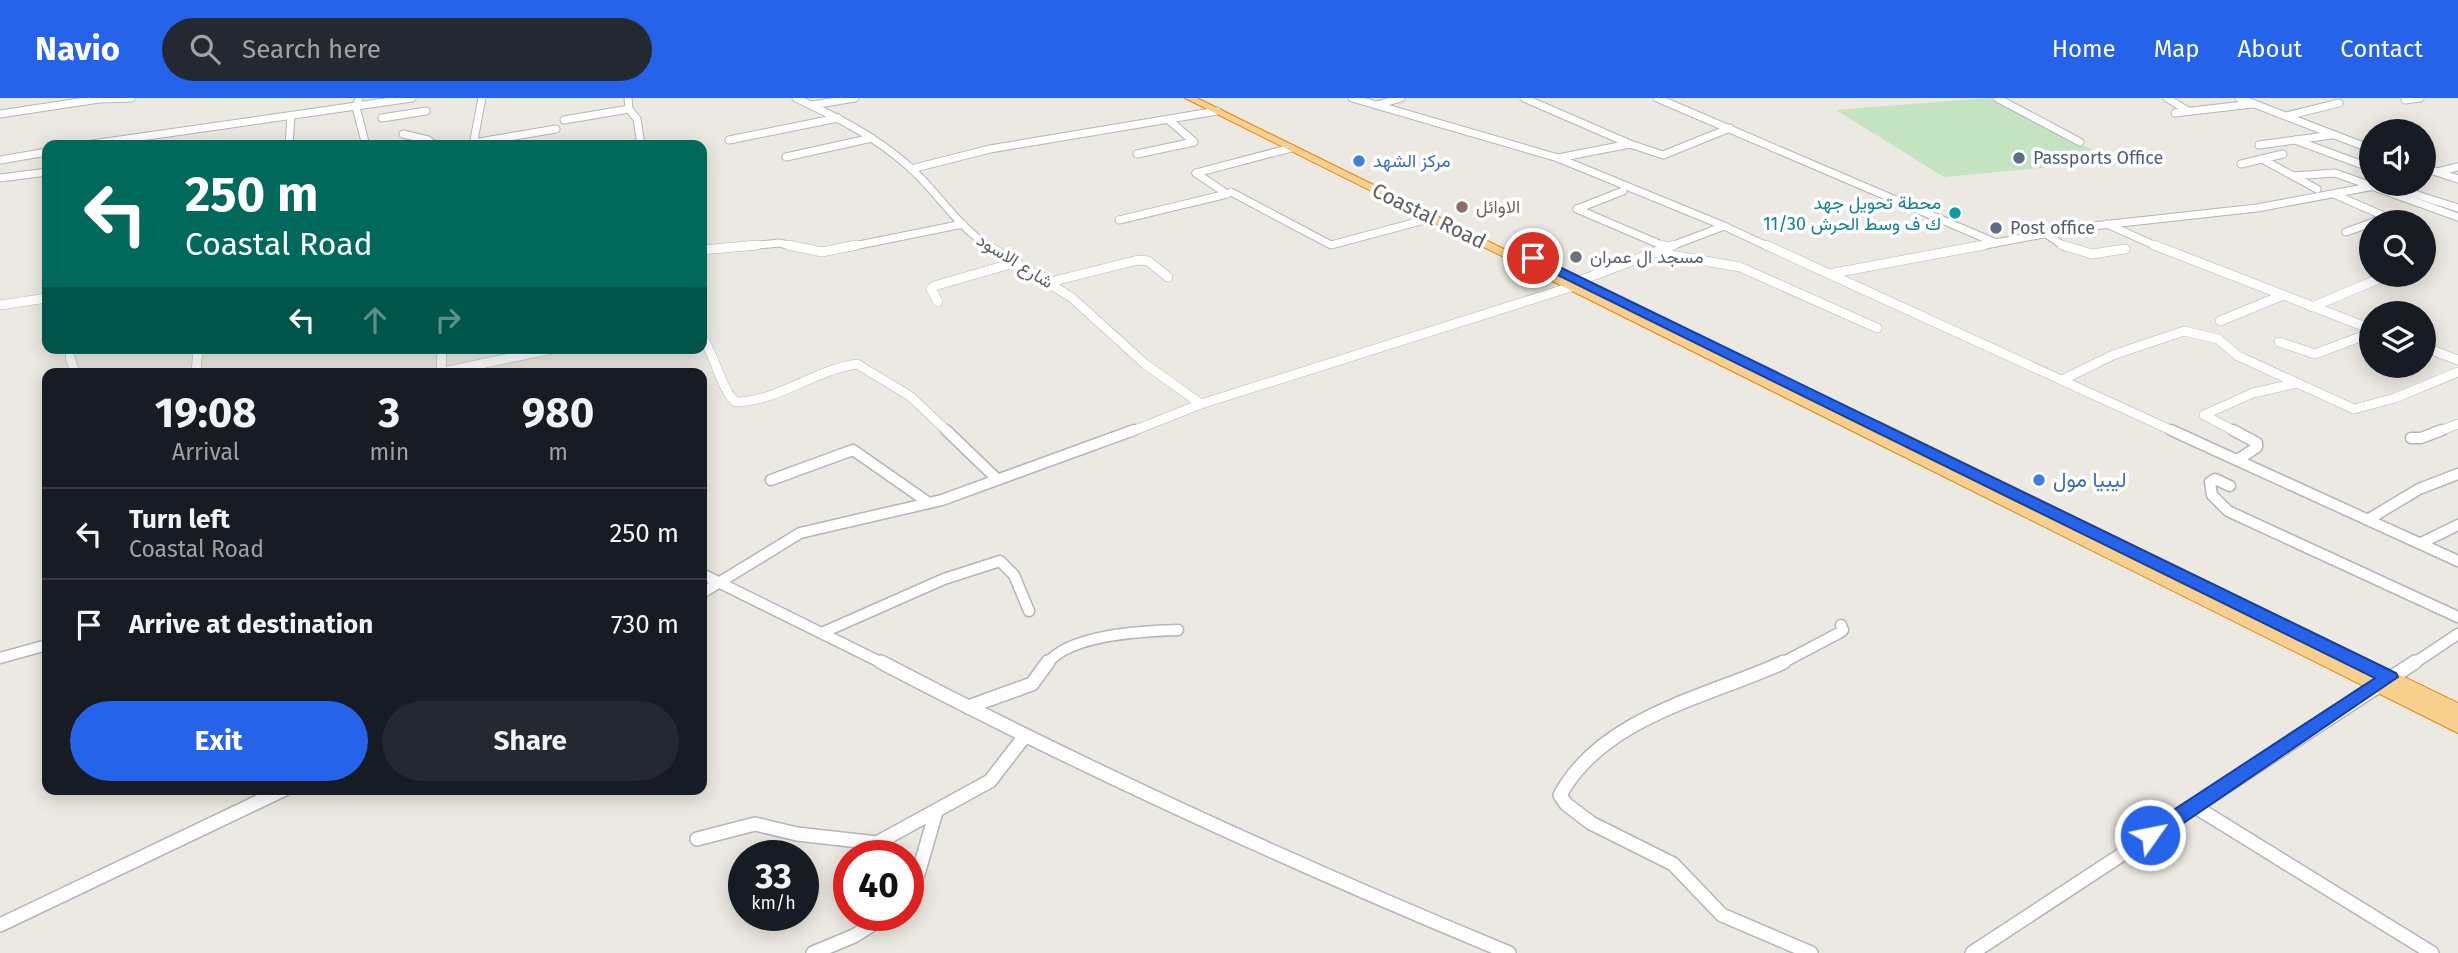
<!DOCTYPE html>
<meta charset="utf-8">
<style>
body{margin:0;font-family:"Fira Sans",Vazirmatn,sans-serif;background:#242831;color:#f1f3f6;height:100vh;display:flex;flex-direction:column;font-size:26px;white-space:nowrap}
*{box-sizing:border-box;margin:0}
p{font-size:23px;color:#9ea1a6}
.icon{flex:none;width:38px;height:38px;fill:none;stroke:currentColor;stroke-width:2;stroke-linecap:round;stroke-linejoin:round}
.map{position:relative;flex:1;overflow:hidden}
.drawer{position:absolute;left:42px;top:270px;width:665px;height:427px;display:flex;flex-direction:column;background:#171b24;border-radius:14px;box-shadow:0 4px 18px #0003}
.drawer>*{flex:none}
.top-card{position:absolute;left:42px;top:42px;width:665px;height:214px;border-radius:14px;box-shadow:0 4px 18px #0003;background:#00695c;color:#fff;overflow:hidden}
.fabs{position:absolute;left:2359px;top:21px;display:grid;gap:14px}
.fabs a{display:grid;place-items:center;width:77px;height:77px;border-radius:50%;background:#171b24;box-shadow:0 4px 18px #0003;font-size:35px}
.speed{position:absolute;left:728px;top:742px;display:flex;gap:14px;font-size:35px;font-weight:700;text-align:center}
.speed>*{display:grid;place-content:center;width:91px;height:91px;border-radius:50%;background:#171b24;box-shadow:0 4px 18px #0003;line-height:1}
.speed small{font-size:18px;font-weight:400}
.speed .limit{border:10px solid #d22;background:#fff;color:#111}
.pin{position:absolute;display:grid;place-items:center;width:60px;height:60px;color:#fff;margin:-30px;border:4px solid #fff;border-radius:50%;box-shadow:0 2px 7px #0007}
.me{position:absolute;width:77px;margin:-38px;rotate:57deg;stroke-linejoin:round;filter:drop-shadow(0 0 5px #0008)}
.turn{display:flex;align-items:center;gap:24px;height:147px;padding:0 28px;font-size:32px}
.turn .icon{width:91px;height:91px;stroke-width:2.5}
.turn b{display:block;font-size:49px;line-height:60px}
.lanes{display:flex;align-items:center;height:66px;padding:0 28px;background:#0003;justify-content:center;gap:35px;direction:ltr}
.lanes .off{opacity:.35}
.eta{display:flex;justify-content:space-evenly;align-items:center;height:119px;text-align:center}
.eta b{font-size:42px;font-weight:700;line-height:49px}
.primary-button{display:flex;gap:14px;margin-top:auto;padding:14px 28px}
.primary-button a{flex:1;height:80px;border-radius:42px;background:#2563eb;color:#fff;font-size:28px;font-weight:700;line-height:80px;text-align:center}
.primary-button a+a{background:#242831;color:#f1f3f6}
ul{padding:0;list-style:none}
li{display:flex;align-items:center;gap:21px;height:91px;padding:0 28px;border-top:2px solid #363941}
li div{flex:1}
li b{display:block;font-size:26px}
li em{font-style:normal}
header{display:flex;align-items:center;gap:42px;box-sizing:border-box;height:98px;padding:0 35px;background:#2563eb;color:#fff}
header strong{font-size:33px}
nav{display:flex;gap:38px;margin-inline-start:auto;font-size:24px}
.search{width:490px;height:63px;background:#242831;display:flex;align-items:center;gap:18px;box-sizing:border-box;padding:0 24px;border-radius:38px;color:#9ea1a6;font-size:26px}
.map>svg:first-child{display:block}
.green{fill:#c4e3c0}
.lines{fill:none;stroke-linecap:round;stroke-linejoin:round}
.minor-far3-casing{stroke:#b3b5b9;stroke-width:9}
.minor-far2-casing{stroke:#b3b5b9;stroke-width:10}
.minor-far1-casing{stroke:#b3b5b9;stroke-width:13}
.minor-casing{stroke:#b3b5b9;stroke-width:16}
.highway-casing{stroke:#e2860d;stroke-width:2}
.minor-far3{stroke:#fff;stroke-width:7}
.minor-far2{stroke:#fff;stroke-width:9}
.minor-far1{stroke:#fff;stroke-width:10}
.minor{stroke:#fff;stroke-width:13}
.highway{fill:#f7d08f;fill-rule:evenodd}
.route{fill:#2563eb;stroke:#184099;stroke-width:2}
.service-dot{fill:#5c6f8a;stroke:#fff;stroke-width:2.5}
.shop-dot{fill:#3f7fe0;stroke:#fff;stroke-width:2.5}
.education-dot{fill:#8d6e63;stroke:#fff;stroke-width:2.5}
.culture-dot{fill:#0f9aa8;stroke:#fff;stroke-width:2.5}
.worship-dot{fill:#6b7280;stroke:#fff;stroke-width:2.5}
.labels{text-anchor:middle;stroke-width:7;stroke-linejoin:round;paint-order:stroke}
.far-service-label{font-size:18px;fill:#4e5e75;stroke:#fff;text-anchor:start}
.far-shop-label{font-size:18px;fill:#366cbe;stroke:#fff;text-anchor:start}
.far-culture-label{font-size:18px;fill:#0d838f;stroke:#fff;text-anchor:end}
.far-education-label{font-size:18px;fill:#785e54;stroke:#fff;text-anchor:start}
.far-worship-label{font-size:18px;fill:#5b616d;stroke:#fff;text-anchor:start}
.far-street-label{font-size:18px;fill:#5a5f62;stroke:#fff}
.street-label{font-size:21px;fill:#5a5f62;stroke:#fff}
.shop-label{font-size:21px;fill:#366cbe;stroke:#fff;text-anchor:start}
</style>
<header>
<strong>Navio</strong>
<div class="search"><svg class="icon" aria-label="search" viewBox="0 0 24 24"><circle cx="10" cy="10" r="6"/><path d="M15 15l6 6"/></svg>Search here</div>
<nav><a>Home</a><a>Map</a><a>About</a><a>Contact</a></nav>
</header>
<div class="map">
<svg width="2458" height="855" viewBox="0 0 2458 855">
<rect width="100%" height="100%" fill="#ece9e2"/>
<polygon class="green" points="1989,0 2115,63 1944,79 1836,12"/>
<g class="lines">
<defs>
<g id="minor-far3">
<polyline points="359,0 356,9 365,44"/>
<polyline points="628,0 629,11 637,21 641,47"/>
<path d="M796,0c40,19 77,37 110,66 30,25 50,62 84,83"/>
<polyline points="1352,0 1558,60 1724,128"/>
<polyline points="1524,0 1630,46 1558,60"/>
<polyline points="1657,0 1996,145"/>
<polyline points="1997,0 2080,44"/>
<polyline points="2167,0 2188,13"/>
<polyline points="2239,0 2371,51"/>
<polyline points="2405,2 2420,0"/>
<polyline points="812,7 855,0"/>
<polyline points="1377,7 1401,0"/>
<polyline points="2175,15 2252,6"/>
<polyline points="0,16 99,1 131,0"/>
<polyline points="2286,18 2339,5"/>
<polyline points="382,20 426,13"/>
<polyline points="564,22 629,11"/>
<polyline points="403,36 428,42 435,47"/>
<polyline points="729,42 838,20"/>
<polyline points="2295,42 2371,70"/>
<polyline points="473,45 556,31"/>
<polyline points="1630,46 1663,57 1730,30"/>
<polyline points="85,47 412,0"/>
<polyline points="289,47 291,18"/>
<polyline points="473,47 482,0"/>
<polyline points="2259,47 2332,37"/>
<polyline points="1137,56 1194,44 1169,22"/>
<polyline points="786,59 872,40"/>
<polyline points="2262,61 2317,91"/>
<polyline points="0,62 47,54"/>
<polyline points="2241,66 2283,56"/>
<polyline points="2424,70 2458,81"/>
<polyline points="911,71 990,51 1217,13"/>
<polyline points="2437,74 2458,69"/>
<polyline points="1196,75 1291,50"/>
<polyline points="2293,78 2335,75 2458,119"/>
<polyline points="0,80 47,74"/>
<polyline points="2389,88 2458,110"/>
<polyline points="1231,94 1331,147 1432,120"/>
<polyline points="2336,97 2384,118 2373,124"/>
<polyline points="1577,111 1666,149"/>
<polyline points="1577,111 1623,93"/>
<polyline points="1119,122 1227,96 1196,75"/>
<polyline points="2107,126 2158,149"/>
<polyline points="2346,134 2371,125"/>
<polyline points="2045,135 2065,149"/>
<polyline points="738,149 779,145 797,149"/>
<polyline points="849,149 963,126"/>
<polyline points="1669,149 1724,128 1769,149"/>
<polyline points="1975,149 2075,130 2257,110 2385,86"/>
</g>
<g id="minor-far2">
<polyline points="788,147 822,154 857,147"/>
<polyline points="987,147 1071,199 1145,266 1201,306"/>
<polyline points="1662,147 1667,149"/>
<polyline points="1766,147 2175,334"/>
<polyline points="2062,147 2092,156 2125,151"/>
<polyline points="2154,147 2371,231"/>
<polyline points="702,152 757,147"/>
<polyline points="1654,154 1740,169 1877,230"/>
<polyline points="1834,175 1984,147"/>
<polyline points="1579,183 1674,147"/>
<polyline points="1050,184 1138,162 1148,163 1168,179"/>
<polyline points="938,204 931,191 934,188 1017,164"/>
<polyline points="0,207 47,200"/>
<polyline points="2312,209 2376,182"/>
<polyline points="2220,223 2281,198"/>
<path d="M702,239c14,20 19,53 34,65 43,-1 78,-32 121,-38l53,32 38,36"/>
<polyline points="2279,244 2315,256 2371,235"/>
<polyline points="2424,249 2458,262"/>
<polyline points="70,259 75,275"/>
<polyline points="196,275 198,250"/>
<polyline points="438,275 557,250"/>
<polyline points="441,275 442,250"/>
<polyline points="2064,281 2113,257 2184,233 2218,241 2238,258 2354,311 2395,300 2458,274"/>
<polyline points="1130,334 1201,306 1571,189"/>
<polyline points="2236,334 2204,317 2253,295 2293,286"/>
<polyline points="2437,334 2458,326"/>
</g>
<g id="minor-far1">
<polyline points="946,332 997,381"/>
<polyline points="2171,332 2458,463"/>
<polyline points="2233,332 2257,345 2257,349 2239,361"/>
<polyline points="2411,340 2421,340 2442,332"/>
<polyline points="771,382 853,352 929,405"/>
<polyline points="2230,388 2215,381 2210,384 2212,397 2228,413 2458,519"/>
<polyline points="2369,421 2419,391 2458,376"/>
<polyline points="2421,445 2458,427"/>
<polyline points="702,476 884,566"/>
<polyline points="702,495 800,435 942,402 1134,332"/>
<polyline points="824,534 944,481 1000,463 1014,477 1029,513"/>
<polyline points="0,560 47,547"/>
<path d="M1047,566c22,-30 97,-33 131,-34"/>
<polyline points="1780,566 1839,535 1843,532 1841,527"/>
<polyline points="2413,566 2458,536"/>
</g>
<g id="minor">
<path d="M881,564c204,107 415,203 628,291"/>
<path d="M1784,564c-76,35 -181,54 -224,133l6,9 25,19 82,41 49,51 89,38"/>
<polyline points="968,609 1032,586 1048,564"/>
<polyline points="2194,708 2432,855"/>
<polyline points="697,741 755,726 797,736 877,745 990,683 1024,639"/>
<polyline points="908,795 918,776 936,714"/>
<polyline points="0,827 285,691"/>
<polyline points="813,855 854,838 887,817"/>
<polyline points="1972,855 2415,564"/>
</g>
<polygon id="highway" points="1185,0 1197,0 2010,400 1865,326 1867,323 1877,323 2458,605 2458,635"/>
</defs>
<use href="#minor-far3" class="minor-far3-casing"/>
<use href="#minor-far2" class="minor-far2-casing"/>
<use href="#minor-far1" class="minor-far1-casing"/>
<use href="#minor" class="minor-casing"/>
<use href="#highway" class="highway-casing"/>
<use href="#minor-far3" class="minor-far3"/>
<use href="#minor-far2" class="minor-far2"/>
<use href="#minor-far1" class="minor-far1"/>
<use href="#minor" class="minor"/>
<use href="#highway" class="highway"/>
</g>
<polygon class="route" points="1529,158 1537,158 2396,575 2398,579 2157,743 2143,743 2139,737 2143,732 2375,580 1529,163"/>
<g class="service-dot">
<circle cx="2019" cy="60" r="7"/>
<circle cx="1996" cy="130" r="7"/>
</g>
<g class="shop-dot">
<circle cx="1359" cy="63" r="7"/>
<circle cx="2039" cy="382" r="7"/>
</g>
<circle class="education-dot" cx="1462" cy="109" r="7"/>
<circle class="culture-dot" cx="1955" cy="115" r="7"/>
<circle class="worship-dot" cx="1576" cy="159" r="7"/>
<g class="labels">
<g class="far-service-label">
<text x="2033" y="66">Passports Office</text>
<text x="2010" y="136">Post office</text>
</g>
<g class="far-shop-label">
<text x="1373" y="69">مركز الشهد</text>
</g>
<g class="far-culture-label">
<text x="1941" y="111">محطة تحويل جهد<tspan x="1941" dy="21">11/30 ك ف وسط الحرش</tspan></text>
</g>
<g class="far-education-label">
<text x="1476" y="115">الاوائل</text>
</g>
<g class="far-worship-label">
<text x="1590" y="165">مسجد ال عمران</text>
</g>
<g class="far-street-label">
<text transform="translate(1015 163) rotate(32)" y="6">شارع الاسود</text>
</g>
<g class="street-label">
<text transform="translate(1429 118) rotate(26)" y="7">Coastal Road</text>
</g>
<g class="shop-label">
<text x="2053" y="389">ليبيا مول</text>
</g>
</g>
</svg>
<div class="fabs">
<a><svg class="icon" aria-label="sound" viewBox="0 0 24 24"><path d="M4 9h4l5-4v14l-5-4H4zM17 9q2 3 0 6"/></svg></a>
<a><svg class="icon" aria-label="search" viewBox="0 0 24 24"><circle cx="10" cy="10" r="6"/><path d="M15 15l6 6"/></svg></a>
<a><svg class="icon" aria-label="layers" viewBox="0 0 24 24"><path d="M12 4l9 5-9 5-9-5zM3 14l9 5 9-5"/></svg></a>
</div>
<div class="speed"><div>33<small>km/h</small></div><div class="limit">40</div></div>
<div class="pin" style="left:1533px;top:160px;background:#d93025"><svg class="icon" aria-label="arrive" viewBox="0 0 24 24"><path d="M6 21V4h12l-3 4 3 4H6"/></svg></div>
<svg class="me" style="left:2150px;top:737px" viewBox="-20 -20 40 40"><circle r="17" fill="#2563eb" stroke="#fff" stroke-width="3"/><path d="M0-11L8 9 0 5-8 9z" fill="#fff"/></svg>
<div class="top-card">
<div class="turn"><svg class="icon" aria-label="left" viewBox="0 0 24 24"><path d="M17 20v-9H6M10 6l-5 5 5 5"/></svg><div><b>250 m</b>Coastal Road</div></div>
<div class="lanes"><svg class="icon" aria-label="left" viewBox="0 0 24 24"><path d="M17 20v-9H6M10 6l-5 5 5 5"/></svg><svg class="icon off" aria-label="ahead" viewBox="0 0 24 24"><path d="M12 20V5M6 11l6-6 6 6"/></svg><svg class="icon off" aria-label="right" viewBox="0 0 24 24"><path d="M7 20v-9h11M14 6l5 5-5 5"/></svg></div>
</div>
<section class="drawer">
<div class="eta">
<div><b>19:08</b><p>Arrival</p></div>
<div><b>3</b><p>min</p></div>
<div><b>980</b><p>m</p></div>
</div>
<ul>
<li><svg class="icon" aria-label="left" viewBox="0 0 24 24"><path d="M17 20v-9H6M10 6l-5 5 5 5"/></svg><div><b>Turn left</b><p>Coastal Road</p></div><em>250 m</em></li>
<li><svg class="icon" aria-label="arrive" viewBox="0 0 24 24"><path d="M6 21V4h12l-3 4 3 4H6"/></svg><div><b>Arrive at destination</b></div><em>730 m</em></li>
</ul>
<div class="primary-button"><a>Exit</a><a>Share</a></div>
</section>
</div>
